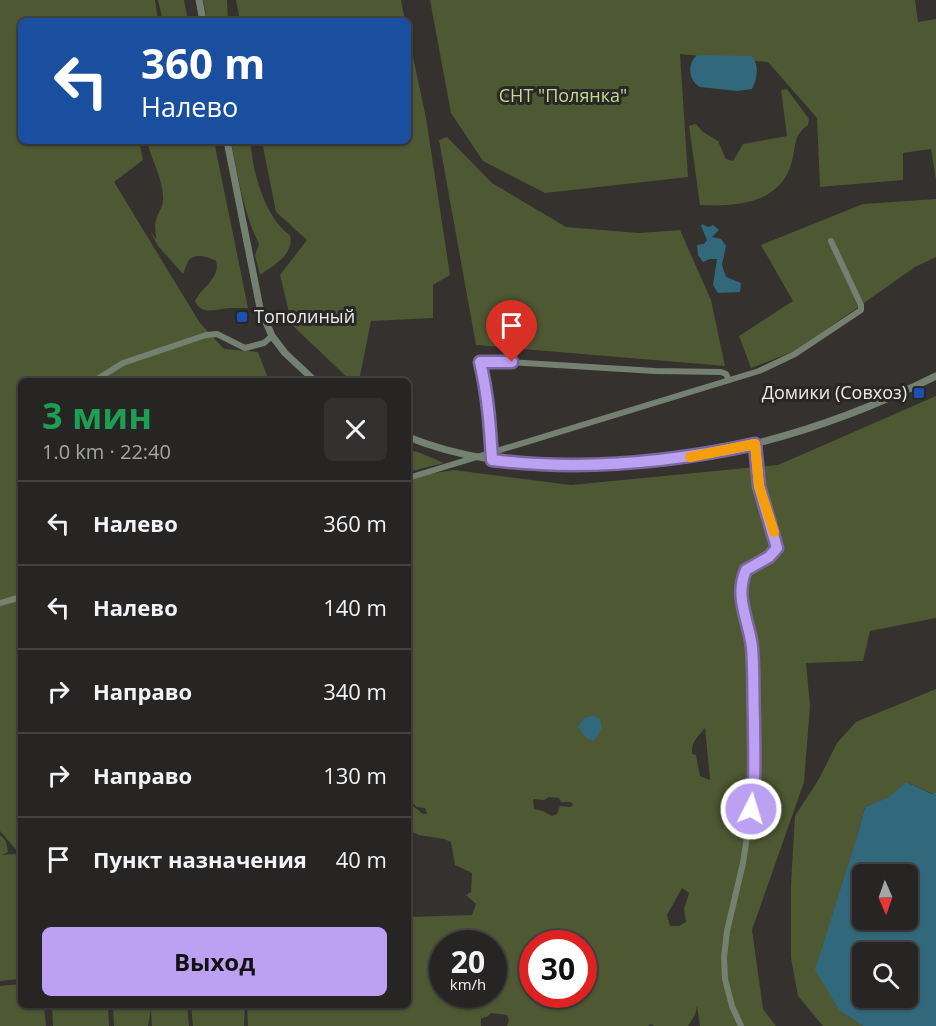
<!DOCTYPE html>
<html lang="ru">
<meta charset="utf-8">
<style>
body{margin:0;font-family:"Open Sans",sans-serif;background:#333130;color:#f1f3f6;height:100vh;display:flex;flex-direction:column;font-size:22px;white-space:nowrap}
*{box-sizing:border-box;margin:0}
p{font-size:20px;color:#a4a5a6}
.icon{flex:none;width:33px;height:33px;fill:none;stroke:currentColor;stroke-width:2;stroke-linecap:round;stroke-linejoin:round}
.map{position:relative;flex:1;overflow:hidden}
.drawer{position:absolute;left:18px;top:378px;width:393px;height:630px;display:flex;flex-direction:column;background:#272523;border-radius:9px;box-shadow:0 2px 4px #0004,0 0 0 2px #434241}
.drawer>*{flex:none}
.top-card{position:absolute;left:18px;top:18px;width:393px;height:126px;border-radius:9px;box-shadow:0 2px 4px #0004,0 0 0 2px #434241;background:#1a4fa0;color:#fff;overflow:hidden}
.needle{width:39px;rotate:178deg}
.fabs{position:absolute;left:852px;top:864px;display:grid;gap:12px}
.fabs a{display:grid;place-items:center;width:66px;height:66px;border-radius:9px;background:#272523;box-shadow:0 2px 4px #0004,0 0 0 2px #434241;font-size:30px}
.speed{position:absolute;left:429px;top:930px;display:flex;gap:12px;font-size:30px;font-weight:700;text-align:center}
.speed>*{display:grid;place-content:center;width:78px;height:78px;border-radius:50%;background:#272523;box-shadow:0 2px 4px #0004,0 0 0 2px #434241;line-height:1}
.speed small{font-size:15px;font-weight:400}
.speed .limit{border:9px solid #d22;background:#fff;color:#111}
.pin{position:absolute;display:grid;place-items:center;width:51px;height:51px;color:#fff;margin:-62px -26px;border-radius:50% 50% 50% 0;rotate:-45deg;box-shadow:0 0 6px #0007}
.pin .icon{rotate:45deg}
.me{position:absolute;width:66px;margin:-33px;rotate:5deg;stroke-linejoin:round;filter:drop-shadow(0 0 4px #0008)}
.turn{display:flex;align-items:center;gap:21px;height:126px;padding:0 24px;font-size:27px}
.turn .icon{width:78px;height:78px;stroke-width:2.5}
.turn b{display:block;font-size:42px;line-height:51px}
.round{display:grid;place-items:center;flex:none;width:63px;height:63px;border-radius:9px;background:#333130}
.overview{display:flex;align-items:center;justify-content:space-between;height:102px;padding:0 24px}
h1{font-size:36px;font-weight:700;line-height:45px;color:#1e9e55}
.action{display:flex;gap:12px;margin-top:auto;padding:12px 24px}
.action a{flex:1;height:69px;border-radius:9px;background:#bca0f2;color:#111;font-size:24px;font-weight:700;line-height:69px;text-align:center}
ul{padding:0;list-style:none}
li{display:flex;align-items:center;gap:18px;height:84px;padding:0 24px;border-top:2px solid #434241}
li div{flex:1}
li b{display:block;font-size:22px}
li em{font-style:normal}
.map>svg:first-child{display:block}
.green{fill:#4e5832;fill-rule:evenodd}
.water{fill:#32687b;fill-rule:evenodd}
.lines{fill:none;stroke-linecap:round;stroke-linejoin:round}
.minor{stroke:#748170;stroke-width:6}
.tertiary{stroke:#748170;stroke-width:7}
.route-casing{stroke:#7a689d;stroke-width:15}
.route{stroke:#bca0f2;stroke-width:10}
.slow{stroke:#f59e0b;stroke-width:10}
.transit-dot{fill:#1a4fb4;stroke:#2a2826;stroke-width:2}
.labels{text-anchor:middle;stroke-width:6;stroke-linejoin:round;paint-order:stroke}
.park-label{font-size:18px;fill:#c6d992;stroke:#2a2826}
.poi-label{font-size:18px;fill:#edecea;stroke:#2a2826;text-anchor:start}
</style>
<div class="map">
<svg width="936" height="1026" viewBox="0 0 936 1026">
<rect width="100%" height="100%" fill="#34312f"/>
<g class="green">
<polygon points="0,0 155,0 158,21 21,21 21,141 139,141 143,160 114,182 200,323 224,349 258,352 269,381 21,381 21,852 18,852 0,831"/>
<polygon points="158,0 184,0 188,21 163,21"/>
<polygon points="203,0 227,0 228,21 207,21"/>
<polygon points="236,0 401,0 405,21 240,21"/>
<polygon points="430,0 915,0 918,22 936,19 936,180 931,149 903,153 903,180 820,187 817,118 768,62 680,54 688,177 545,193 483,161 451,113"/>
<polygon points="408,33 426,118 450,275 433,285 433,318 371,321 359,381 351,381 292,325 280,275 307,240 276,212 262,141 408,141"/>
<path d="M787,89l22,30 -1,6c-13,9 -12,17 -15,32 -9,46 -54,50 -93,48l-11,-79 7,-2 7,8 15,9 8,18 7,2 10,-17 44,-8 -6,-46z"/>
<polygon points="447,137 492,183 566,227 639,233 680,230 711,300 725,366 476,345 439,140"/>
<path d="M147,141h67l34,167c-6,0 -13,0 -19,0 -13,1 -27,8 -34,-7 6,-13 26,-23 21,-40 -6,-4 -20,-8 -26,-2 -3,3 -5,11 -7,15l-25,-28 -8,-15 6,8c0,-6 -2,-14 0,-19 2,-8 8,-14 7,-23 0,-18 -12,-38 -16,-56z"/>
<path d="M231,141h20c0,28 15,79 39,94 5,19 -17,31 -30,40l-5,-20 4,-11c-16,-32 -21,-68 -28,-103z"/>
<polygon points="936,199 936,257 915,267 797,350 751,368 739,336 793,301 761,245 863,204"/>
<path d="M936,396v222l-66,13 -7,30 -57,2 4,43 -6,76 -52,148 11,79 13,17h-76l-3,-20 -2,9 -7,11h-34l-3,-2 -3,2h-141l2,-6 -2,-5 -16,-2 -4,4 -6,1v8h-233l-1,-21h161v-88l64,-2 4,-11 -10,-9 5,-3 1,-19 -17,-8 -4,-23 -7,-3 -25,-4 -11,-5v-28l15,12h4l-2,-6 -8,-1 -9,-8v-322l46,-7 117,15 207,-20zM705,728l5,52 -10,-4 -4,-21 -4,-1c-1,-13 6,-17 13,-26zM549,797l10,1 2,4h10l2,3 -3,2 -10,-1 -3,8 -5,2 -9,-5 -9,-2 -1,-10 11,1zM682,888l7,5 -5,16 2,13 -7,4h-9l-3,-11zM442,944h52v50h-52zM532,944h52v50h-52z"/>
<polygon points="408,450 418,452 444,463 408,472"/>
<polygon points="936,689 936,792 933,794 906,782 890,797 865,807 857,837 840,1011 863,1026 823,1026 798,996 791,958 791,884 795,816 819,779 837,743 856,722"/>
<polygon points="0,835 6,841 8,852 2,855 15,854 21,861 21,979 0,981"/>
<polygon points="21,984 21,1005 44,1005 46,1026 0,1026 0,986"/>
<polygon points="52,1005 108,1005 109,1026 53,1026"/>
<polygon points="113,1005 187,1005 189,1026 152,1026 151,1009 148,1026 114,1026"/>
<polygon points="191,1005 245,1005 244,1026 193,1026"/>
</g>
<g class="water">
<path d="M697,55l54,1c9,8 6,23 1,33l-15,2 -37,-4c-12,-7 -13,-23 -3,-32z"/>
<polygon points="702,224 708,227 713,225 719,230 712,237 721,239 726,246 722,265 726,277 741,283 740,292 718,293 713,285 717,259 710,259 703,262 698,255 697,245 704,244 707,240 701,226"/>
<polygon points="594,716 600,719 602,728 594,741 586,738 578,727 584,718"/>
<path d="M906,782l26,12 4,-2v234h-73l-23,-15 -25,-41 42,-133 8,-30 24,-10zM908,874v46h-46v-46zM908,952v46h-46v-46z"/>
</g>
<g class="lines">
<g class="minor">
<polyline points="94,381 123,363 206,335 217,334 245,348 264,343 272,336"/>
<path d="M491,455c-3,-32 -3,-62 -11,-93l13,-1 162,10 66,1 5,2 3,6"/>
<polyline points="408,478 759,371 795,354 861,310 861,305 831,241"/>
<polyline points="0,603 21,597"/>
<polyline points="741,1026 732,1006 725,979 724,957 727,931 743,863 754,791 752,650 741,600 743,579 746,570 769,557 777,548 759,486 755,444"/>
</g>
<g class="tertiary">
<polyline points="199,0 203,21"/>
<polyline points="227,141 260,308 272,336 285,353 315,381"/>
<path d="M408,437c52,21 100,26 156,28 130,3 256,-31 372,-89"/>
</g>
</g>
<g class="lines">
<defs>
<path id="route" d="M512,362h-32c8,33 10,65 12,98 88,11 176,3 263,-16l4,42 18,62 -8,9 -23,13c-12,27 3,51 6,77 2,25 1,50 2,74 0,30 2,59 -3,88"/>
</defs>
<use href="#route" class="route-casing"/>
<use href="#route" class="route"/>
<polyline class="slow" points="690,457 755,444 759,486 774,532"/>
</g>
<g class="transit-dot">
<rect x="236" y="311" width="12" height="12" rx="3"/>
<rect x="913" y="387" width="12" height="12" rx="3"/>
</g>
<g class="labels">
<g class="park-label">
<text x="563" y="102">СНТ "Полянка"</text>
</g>
<g class="poi-label">
<text x="254" y="323">Тополиный</text>
<text x="907" y="399" text-anchor="end">Домики (Совхоз)</text>
</g>
</g>
</svg>
<div class="fabs">
<a><svg class="needle" viewBox="-14 -14 28 28"><path d="M0-13l5 13h-10z" fill="#e53935"/><path d="M0 13l5-13h-10z" fill="#a4a5a6"/></svg></a>
<a><svg class="icon" aria-label="search" viewBox="0 0 24 24"><circle cx="10" cy="10" r="6"/><path d="M15 15l6 6"/></svg></a>
</div>
<div class="speed"><div>20<small>km/h</small></div><div class="limit">30</div></div>
<div class="pin" style="left:512px;top:362px;background:#d93025"><svg class="icon" aria-label="arrive" viewBox="0 0 24 24"><path d="M6 21V4h12l-3 4 3 4H6"/></svg></div>
<svg class="me" style="left:751px;top:809px" viewBox="-20 -20 40 40"><circle r="17" fill="#bca0f2" stroke="#fff" stroke-width="3"/><path d="M0-11L8 9 0 5-8 9z" fill="#fff"/></svg>
<div class="top-card">
<div class="turn"><svg class="icon" aria-label="left" viewBox="0 0 24 24"><path d="M17 20v-9H6M10 6l-5 5 5 5"/></svg><div><b>360 m</b>Налево</div></div>
</div>
<section class="drawer">
<div class="overview"><div><h1>3 мин</h1><p>1.0 km · 22:40</p></div><a class="round"><svg class="icon" aria-label="close" viewBox="0 0 24 24"><path d="M6 6l12 12M18 6L6 18"/></svg></a></div>
<ul>
<li><svg class="icon" aria-label="left" viewBox="0 0 24 24"><path d="M17 20v-9H6M10 6l-5 5 5 5"/></svg><div><b>Налево</b></div><em>360 m</em></li>
<li><svg class="icon" aria-label="left" viewBox="0 0 24 24"><path d="M17 20v-9H6M10 6l-5 5 5 5"/></svg><div><b>Налево</b></div><em>140 m</em></li>
<li><svg class="icon" aria-label="right" viewBox="0 0 24 24"><path d="M7 20v-9h11M14 6l5 5-5 5"/></svg><div><b>Направо</b></div><em>340 m</em></li>
<li><svg class="icon" aria-label="right" viewBox="0 0 24 24"><path d="M7 20v-9h11M14 6l5 5-5 5"/></svg><div><b>Направо</b></div><em>130 m</em></li>
<li><svg class="icon" aria-label="arrive" viewBox="0 0 24 24"><path d="M6 21V4h12l-3 4 3 4H6"/></svg><div><b>Пункт назначения</b></div><em>40 m</em></li>
</ul>
<div class="action"><a>Выход</a></div>
</section>
</div>
